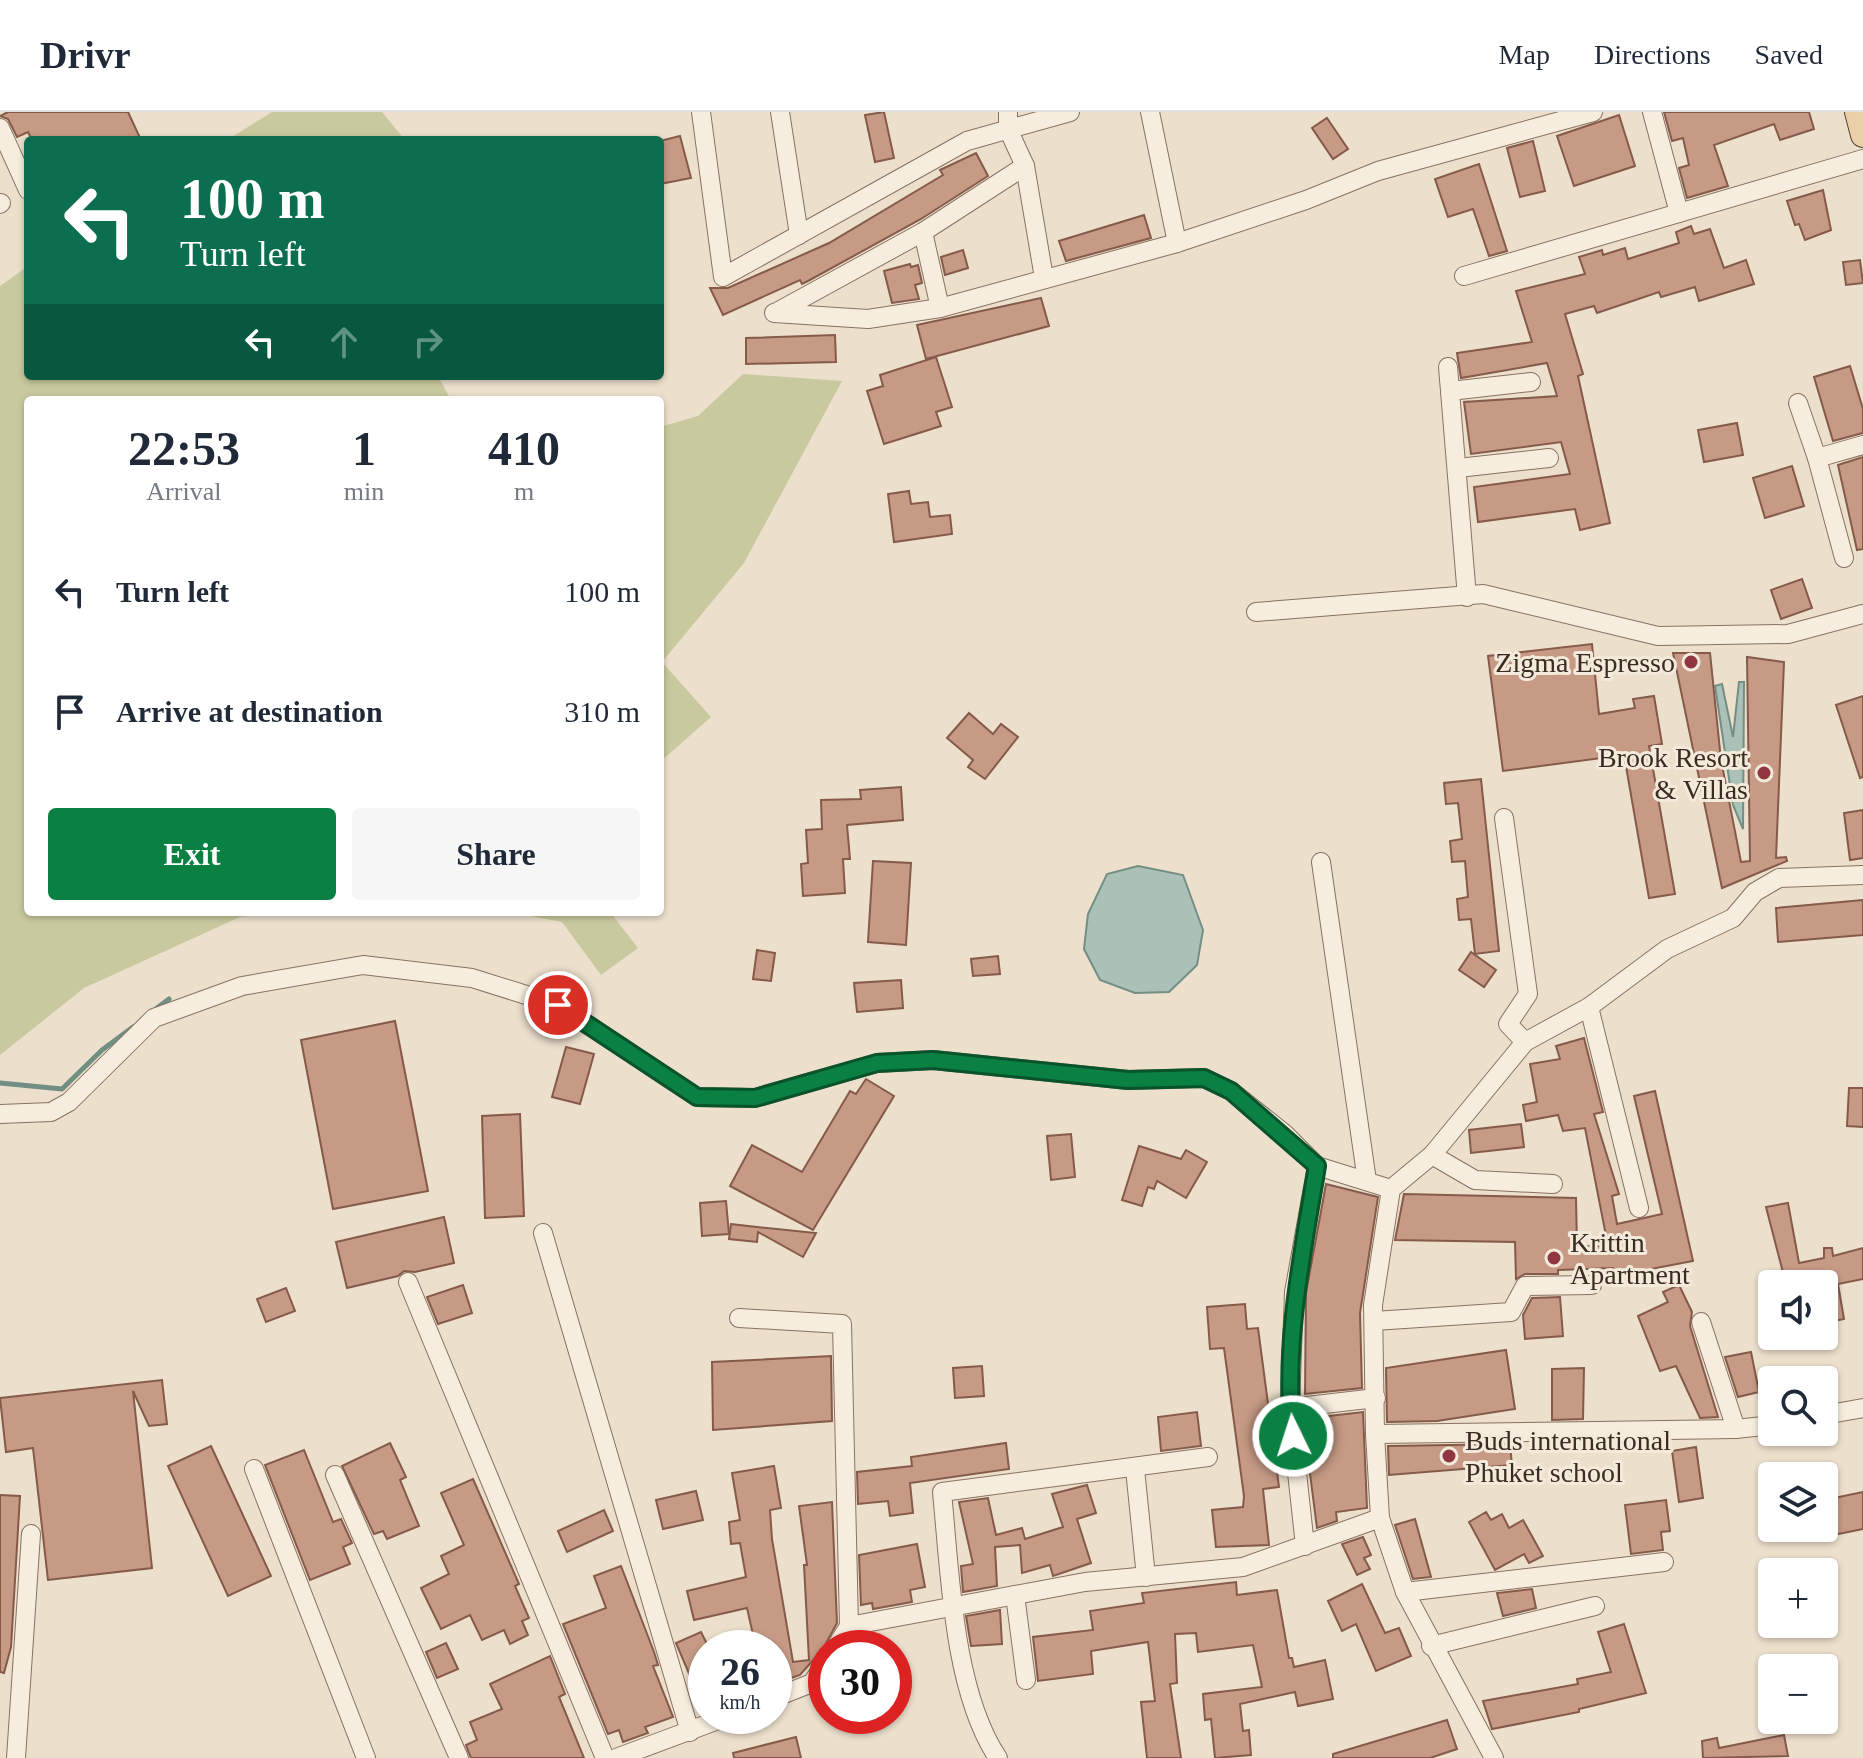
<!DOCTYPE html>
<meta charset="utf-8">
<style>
body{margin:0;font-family:Georgia,serif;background:#f6f6f7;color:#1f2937;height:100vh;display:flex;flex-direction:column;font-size:30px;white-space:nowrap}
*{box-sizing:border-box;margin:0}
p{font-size:26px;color:#747a83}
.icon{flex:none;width:44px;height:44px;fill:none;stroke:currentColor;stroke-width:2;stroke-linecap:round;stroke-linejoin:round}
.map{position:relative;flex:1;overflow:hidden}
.drawer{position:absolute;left:24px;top:284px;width:640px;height:520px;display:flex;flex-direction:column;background:#fff;border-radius:8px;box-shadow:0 2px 6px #0004}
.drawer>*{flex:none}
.guide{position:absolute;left:24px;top:24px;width:640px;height:244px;border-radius:8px;box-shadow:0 2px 6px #0004;background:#0b6e4f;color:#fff;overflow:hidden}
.tools{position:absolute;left:1758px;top:1158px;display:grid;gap:16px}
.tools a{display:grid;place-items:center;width:80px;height:80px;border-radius:8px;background:#fff;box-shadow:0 2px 6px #0004;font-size:40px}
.speed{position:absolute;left:688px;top:1518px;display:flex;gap:16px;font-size:40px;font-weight:700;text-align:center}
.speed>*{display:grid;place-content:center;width:104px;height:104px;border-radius:50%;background:#fff;box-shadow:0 2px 6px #0004;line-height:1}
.speed small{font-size:20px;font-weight:400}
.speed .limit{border:12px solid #d22;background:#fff;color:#111}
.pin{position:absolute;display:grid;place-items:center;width:68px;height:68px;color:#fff;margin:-34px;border:4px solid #fff;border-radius:50%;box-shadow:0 2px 8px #0007}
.me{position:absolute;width:88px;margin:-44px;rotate:356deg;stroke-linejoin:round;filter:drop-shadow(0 0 6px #0008)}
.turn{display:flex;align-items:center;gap:28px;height:168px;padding:0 24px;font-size:36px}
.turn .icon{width:104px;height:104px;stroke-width:2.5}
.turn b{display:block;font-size:56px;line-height:68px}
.lanes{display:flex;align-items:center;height:76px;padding:0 24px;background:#0003;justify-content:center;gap:40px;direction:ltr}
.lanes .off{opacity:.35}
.eta{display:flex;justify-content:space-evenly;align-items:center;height:136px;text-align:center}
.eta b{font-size:48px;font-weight:700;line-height:56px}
.button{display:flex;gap:16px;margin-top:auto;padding:16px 24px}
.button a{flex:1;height:92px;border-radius:8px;background:#0b8043;color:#fff;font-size:32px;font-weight:700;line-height:92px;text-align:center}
.button a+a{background:#f6f6f7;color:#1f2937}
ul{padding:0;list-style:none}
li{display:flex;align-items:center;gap:24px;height:120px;padding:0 24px}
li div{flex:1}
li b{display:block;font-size:30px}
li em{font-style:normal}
header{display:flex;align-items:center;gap:48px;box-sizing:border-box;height:112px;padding:0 40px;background:#fff;border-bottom:2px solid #e0e1e3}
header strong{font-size:38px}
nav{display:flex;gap:44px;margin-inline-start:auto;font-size:28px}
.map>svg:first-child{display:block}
.green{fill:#c9c9a0}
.water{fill:#abc1b8;stroke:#728f85;stroke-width:2}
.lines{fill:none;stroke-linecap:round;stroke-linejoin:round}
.stream{stroke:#728f85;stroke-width:5}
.building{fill:#c69a85;stroke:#855a49;stroke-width:2}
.minor-casing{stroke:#877261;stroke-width:20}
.major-casing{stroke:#564134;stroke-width:26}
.minor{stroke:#f7eddf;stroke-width:18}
.major{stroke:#eacfa8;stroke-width:24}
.route-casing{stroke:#07532c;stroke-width:20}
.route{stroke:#0b8043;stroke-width:14}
.poi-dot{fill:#913640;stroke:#f4eadb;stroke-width:3}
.labels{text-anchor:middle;stroke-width:6;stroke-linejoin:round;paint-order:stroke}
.poi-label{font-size:28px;fill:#3a2c23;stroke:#f4eadb;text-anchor:end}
</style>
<header>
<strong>Drivr</strong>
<nav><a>Map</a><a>Directions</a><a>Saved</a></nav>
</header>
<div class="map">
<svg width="1863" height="1646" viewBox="0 0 1863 1646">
<rect width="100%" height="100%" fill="#ecdfcc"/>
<g class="green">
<polygon points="272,0 382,0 405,28 227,28"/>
<polygon points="28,154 28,264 438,264 451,288 28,288 28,800 282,800 240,805 84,876 0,943 0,174"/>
<polygon points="743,262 842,269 744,451 662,550 711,605 660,650 660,315 698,304"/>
<polygon points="509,800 610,800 638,836 601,863 562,810"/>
</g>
<g class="water">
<polygon points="1739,570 1744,570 1743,717 1733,693 1715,574 1722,572 1733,625"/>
<polygon points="1138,754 1183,763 1203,818 1197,853 1169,880 1135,881 1100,868 1084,837 1088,802 1107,762"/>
</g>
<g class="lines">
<g class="stream">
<polyline points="157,896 169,887"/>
<polyline points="0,971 62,977 102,938 133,915"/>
</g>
</g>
<g class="building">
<polygon points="8,0 128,0 141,28 32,28 28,20 17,25 8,7 0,4"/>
<polygon points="884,0 894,46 875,50 865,3"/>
<polygon points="1664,0 1809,0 1814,17 1780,28 1774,12 1714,33 1728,74 1687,86 1679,56 1689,53 1683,26 1672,29"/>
<polygon points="1619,3 1635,54 1574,74 1557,24"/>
<polygon points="1327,6 1348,37 1333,47 1312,16"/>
<polygon points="680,24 691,66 660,72 660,29"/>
<polygon points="1533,29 1545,79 1520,85 1507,36"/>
<polygon points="976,41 988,64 921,107 808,169 802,172 800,168 723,203 710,176 728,176 829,131 943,63 940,58"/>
<polygon points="1479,52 1507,139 1489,144 1473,97 1448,105 1435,67"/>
<polygon points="1823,78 1831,118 1805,128 1799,112 1795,113 1787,89"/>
<polygon points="1144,103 1151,126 1066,149 1059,129"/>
<polygon points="1691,114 1694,122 1710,117 1724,156 1746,148 1754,172 1699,189 1695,175 1661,185 1659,180 1597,201 1594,194 1565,202 1583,262 1578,264 1610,411 1580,418 1575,397 1478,410 1474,375 1570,362 1561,330 1471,342 1464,290 1557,284 1547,251 1461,266 1457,241 1532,230 1516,179 1585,162 1579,145 1602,138 1603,143 1625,136 1628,147 1679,131 1676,120"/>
<polygon points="963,138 968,156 945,163 941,145"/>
<polygon points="1860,148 1863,171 1846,173 1843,150"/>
<polygon points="910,152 911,155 918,153 922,171 915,173 919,187 892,191 884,159"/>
<polygon points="1041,186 1049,214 926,247 917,213"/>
<polygon points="835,223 836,250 746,252 746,226"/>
<polygon points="936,245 952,295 936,300 941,314 884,332 867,279 883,274 880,263"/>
<polygon points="1850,254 1863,297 1863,321 1833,329 1814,265"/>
<polygon points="1737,311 1743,343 1704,350 1698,318"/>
<polygon points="1863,345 1863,437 1857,438 1838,353"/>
<polygon points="1792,354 1804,394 1765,406 1753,366"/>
<polygon points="909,379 911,392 928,390 930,405 950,403 952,422 894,430 888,382"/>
<polygon points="1802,467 1812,496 1781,507 1771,478"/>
<polygon points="1592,532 1599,602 1635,596 1633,587 1654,584 1662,632 1649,634 1675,782 1649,786 1624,643 1503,659 1488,544"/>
<polygon points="1673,541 1710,541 1721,648 1741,750 1750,749 1747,545 1784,550 1776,746 1786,745 1787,749 1722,776"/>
<polygon points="1863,584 1863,665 1860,666 1836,593"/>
<polygon points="969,601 993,622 1001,612 1018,625 985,667 968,655 973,648 947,626"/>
<polygon points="1481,667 1499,839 1475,842 1471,807 1459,808 1457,787 1468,785 1465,749 1452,750 1450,729 1462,727 1458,691 1446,692 1444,671"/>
<polygon points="901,675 903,708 847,713 850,747 843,747 845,781 803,784 801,752 808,751 806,718 822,717 821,688 861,687 860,678"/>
<polygon points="1863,698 1863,746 1850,748 1844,701"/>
<polygon points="873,749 911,751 906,833 868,830"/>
<polygon points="1863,788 1863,823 1778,830 1776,796"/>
<polygon points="757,838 775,841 771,869 753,867"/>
<polygon points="1471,840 1496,858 1484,875 1459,858"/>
<polygon points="998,844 1000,862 973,864 971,847"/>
<polygon points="901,868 903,896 857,900 854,871"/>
<polygon points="395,909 428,1079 333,1097 301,928"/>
<polygon points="1584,926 1603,1000 1594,1002 1619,1082 1612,1084 1617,1112 1662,1102 1634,984 1655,979 1693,1149 1614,1164 1613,1156 1558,1158 1558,1162 1525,1162 1516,1167 1515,1130 1395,1128 1404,1082 1576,1086 1577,1134 1608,1134 1585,1016 1563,1019 1558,1003 1526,1009 1523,993 1537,990 1530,952 1560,947 1556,934"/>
<polygon points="566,935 594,942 580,992 552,985"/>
<polygon points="866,967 894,984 813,1118 730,1074 752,1033 802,1060 850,979 856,982"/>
<polygon points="1849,976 1863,976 1863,1015 1847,1014"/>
<polygon points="520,1002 524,1104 485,1106 482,1004"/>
<polygon points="1521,1012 1524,1035 1471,1041 1469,1018"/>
<polygon points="1071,1022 1075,1065 1051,1068 1047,1024"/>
<polygon points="1139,1034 1181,1047 1186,1038 1207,1050 1186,1086 1157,1069 1154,1077 1148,1075 1142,1094 1122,1088"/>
<polygon points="1326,1072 1378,1085 1360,1201 1362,1276 1305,1282 1306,1181"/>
<polygon points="726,1089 729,1122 702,1124 700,1091"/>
<polygon points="1788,1091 1799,1151 1824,1146 1824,1136 1832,1136 1833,1144 1863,1136 1863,1167 1838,1172 1844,1207 1824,1211 1824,1172 1786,1172 1766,1095"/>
<polygon points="444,1105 454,1151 415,1160 404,1159 398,1164 347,1176 336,1130"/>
<polygon points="731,1112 748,1114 816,1121 803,1145 758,1120 757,1130 729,1127"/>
<polygon points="463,1173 472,1201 438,1212 427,1185"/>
<polygon points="1679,1173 1692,1200 1690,1214 1718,1305 1700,1306 1676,1254 1660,1259 1638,1204 1668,1190 1663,1180"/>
<polygon points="286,1176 295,1199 266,1210 257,1187"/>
<polygon points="1560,1185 1563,1224 1525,1227 1523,1203 1532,1186"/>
<polygon points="1245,1192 1247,1217 1258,1216 1279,1375 1263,1377 1269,1433 1216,1435 1212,1398 1243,1395 1244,1384 1224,1236 1210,1237 1207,1195"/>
<polygon points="1506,1238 1515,1297 1437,1309 1387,1310 1386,1256"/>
<polygon points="1751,1240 1759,1280 1738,1285 1725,1245"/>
<polygon points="831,1244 832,1309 713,1318 712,1250"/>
<polygon points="982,1254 984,1284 955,1286 953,1256"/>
<polygon points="1584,1256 1583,1307 1552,1308 1552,1257"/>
<polygon points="162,1268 167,1312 149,1314 133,1279 152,1456 48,1468 33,1336 6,1340 0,1286"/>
<polygon points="1197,1300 1201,1334 1161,1339 1158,1305"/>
<polygon points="1363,1300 1367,1396 1336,1400 1337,1409 1317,1416 1303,1307"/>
<polygon points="390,1331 406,1365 400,1368 419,1414 387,1427 383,1419 374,1422 342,1354"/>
<polygon points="1006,1331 1009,1357 910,1371 913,1401 890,1404 888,1389 858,1392 857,1360 912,1354 911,1345"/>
<polygon points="1510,1332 1512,1353 1389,1363 1388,1334"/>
<polygon points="211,1334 271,1464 228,1484 168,1354"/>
<polygon points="1696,1335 1703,1386 1679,1390 1672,1339"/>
<polygon points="304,1338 333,1410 341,1407 352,1431 343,1435 350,1452 310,1468 265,1353"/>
<polygon points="774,1354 781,1396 770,1398 772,1427 793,1550 809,1548 804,1453 807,1453 799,1394 832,1390 837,1511 823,1537 800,1563 774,1572 774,1536 756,1536 747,1496 694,1508 687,1479 746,1465 740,1431 731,1432 729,1410 740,1408 732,1361"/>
<polygon points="473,1367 519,1472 515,1474 529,1506 522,1509 528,1523 510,1532 504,1518 482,1528 470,1503 441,1517 421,1476 449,1462 441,1444 464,1433 441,1381"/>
<polygon points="1087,1373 1096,1401 1077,1407 1091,1451 1053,1464 1050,1453 1022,1461 1020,1433 995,1435 997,1474 963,1480 961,1454 973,1452 959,1390 988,1386 996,1423 1022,1416 1025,1427 1063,1415 1052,1382"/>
<polygon points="696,1379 703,1408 663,1417 656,1388"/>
<polygon points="1863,1380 1863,1417 1824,1425 1824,1388"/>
<polygon points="0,1383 20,1384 11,1535 4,1561 0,1560"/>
<polygon points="1666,1388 1670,1419 1661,1420 1663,1438 1631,1442 1625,1393"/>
<polygon points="604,1398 613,1419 567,1440 558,1419"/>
<polygon points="1486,1400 1491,1408 1502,1402 1509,1416 1523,1408 1543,1444 1529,1451 1524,1442 1495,1458 1469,1410"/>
<polygon points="1415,1407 1431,1465 1413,1467 1395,1413"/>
<polygon points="1363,1425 1371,1443 1364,1446 1370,1457 1357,1463 1342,1432"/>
<polygon points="917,1432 925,1475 910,1478 912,1490 873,1497 872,1491 861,1493 859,1443"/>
<polygon points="621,1454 654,1540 658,1553 653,1554 673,1605 645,1615 648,1621 623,1630 619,1618 608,1622 563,1512 606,1496 594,1464"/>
<polygon points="1236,1470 1237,1483 1277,1478 1289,1546 1292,1546 1294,1555 1325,1548 1333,1587 1298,1594 1295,1580 1240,1592 1243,1619 1249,1618 1251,1643 1215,1646 1211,1607 1205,1608 1203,1582 1262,1575 1253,1533 1198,1540 1196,1521 1175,1522 1177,1571 1170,1572 1181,1646 1147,1646 1141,1590 1155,1589 1148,1530 1091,1539 1093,1562 1038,1569 1033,1525 1093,1518 1090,1499 1144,1491 1142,1481"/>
<polygon points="1362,1472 1385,1521 1399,1516 1411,1544 1376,1559 1356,1512 1342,1519 1328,1489"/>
<polygon points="1532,1477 1536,1496 1503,1504 1497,1481"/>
<polygon points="1000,1498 1002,1532 971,1534 966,1504"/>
<polygon points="1624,1512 1646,1581 1579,1597 1579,1600 1492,1617 1483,1589 1578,1572 1577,1567 1611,1560 1598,1520"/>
<polygon points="701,1520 706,1530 706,1565 693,1571 676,1531"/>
<polygon points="446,1531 458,1557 437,1566 426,1540"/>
<polygon points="550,1544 565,1582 559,1585 584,1646 471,1646 466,1633 477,1628 470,1610 502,1597 490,1572"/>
<polygon points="1447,1608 1457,1637 1430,1646 1333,1646 1333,1642"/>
<polygon points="1784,1623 1788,1644 1703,1646 1702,1629 1717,1626 1719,1636"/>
<polygon points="796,1625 801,1646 734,1646 733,1641"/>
</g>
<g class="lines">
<defs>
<g id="minor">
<polyline points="701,0 723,165 967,29 1070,0"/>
<polyline points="780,0 799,123"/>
<polyline points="1008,0 1008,17 1025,54 1044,166"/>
<polyline points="1150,0 1177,131"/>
<polyline points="1652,0 1679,101"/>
<polyline points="0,16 28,78"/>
<polyline points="0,92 1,91"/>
<polyline points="923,120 940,196"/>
<polyline points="1464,164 1863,47"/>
<polyline points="777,200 923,120 1025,54"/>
<polyline points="774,201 868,207 940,196 1177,131 1306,88 1378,59 1593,0"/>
<polyline points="1448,255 1467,485"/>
<polyline points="1450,279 1531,270"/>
<polyline points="1798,291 1817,346"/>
<polyline points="1458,356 1549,346"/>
<polyline points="1844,446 1817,346 1863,333"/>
<polyline points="1256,500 1483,482 1658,524 1788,522 1863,502"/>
<polyline points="1504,706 1528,882 1508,912 1525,930"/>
<polyline points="1321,750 1367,1069"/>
<polyline points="1589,895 1639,1096"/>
<polyline points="0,1002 51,1000 69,990 154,906 242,874 363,853 472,866 558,893 697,985 755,986 877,951 933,948 1128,968 1204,966 1231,979 1285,1022 1317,1054 1391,1077"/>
<polyline points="1432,1043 1475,1068 1553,1072"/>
<polyline points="543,1121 690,1620"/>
<polyline points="408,1170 605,1646"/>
<polyline points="739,1206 842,1212 849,1514"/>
<polyline points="1374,1209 1511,1200 1525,1174 1592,1173"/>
<polyline points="1701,1210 1736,1317"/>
<polyline points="1290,1296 1376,1286"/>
<polyline points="1824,1303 1863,1296"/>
<polyline points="1375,1322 1736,1317 1772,1313"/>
<polyline points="254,1357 366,1646"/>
<polyline points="1135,1357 1146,1465"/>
<polyline points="335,1363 459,1646"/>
<polyline points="1305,1434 1290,1296 1294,1180 1317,1054"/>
<polyline points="1405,1480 1664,1450"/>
<polyline points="1015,1483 1026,1568"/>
<polyline points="1431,1534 1595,1494"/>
<polyline points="835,1536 849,1514 1085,1470 1243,1455 1380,1406"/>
<polyline points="774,1586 812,1571 826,1550"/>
<polyline points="16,1646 31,1422"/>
<polyline points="616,1646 729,1604"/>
<path d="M998,1646c-45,-67 -48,-186 -56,-266l266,-35"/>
<polyline points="1494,1646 1405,1480 1380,1406 1375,1322 1373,1193 1391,1077 1432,1043 1525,930 1589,895 1667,837 1733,806 1755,780 1779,766 1863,763"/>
</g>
<polyline id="major" points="1857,0 1863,23"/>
</defs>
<use href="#minor" class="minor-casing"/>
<use href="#major" class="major-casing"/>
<use href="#minor" class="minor"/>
<use href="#major" class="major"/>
</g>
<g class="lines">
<defs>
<path id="route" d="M558,893l139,92 58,1 122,-35 56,-3 195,20 76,-2 27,13 86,75c-15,90 -34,179 -24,270"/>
</defs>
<use href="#route" class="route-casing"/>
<use href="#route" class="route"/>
</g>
<g class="poi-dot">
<circle cx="1691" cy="550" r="8"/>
<circle cx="1764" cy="661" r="8"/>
<circle cx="1554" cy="1146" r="8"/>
<circle cx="1449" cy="1344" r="8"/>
</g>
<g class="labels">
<g class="poi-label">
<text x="1675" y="560">Zigma Espresso</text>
<text x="1748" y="655">Brook Resort<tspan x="1748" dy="32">&amp; Villas</tspan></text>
<text x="1570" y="1140" text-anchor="start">Krittin<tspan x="1570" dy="32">Apartment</tspan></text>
<text x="1465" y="1338" text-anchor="start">Buds international<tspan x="1465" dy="32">Phuket school</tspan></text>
</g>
</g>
</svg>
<div class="tools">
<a><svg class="icon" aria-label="sound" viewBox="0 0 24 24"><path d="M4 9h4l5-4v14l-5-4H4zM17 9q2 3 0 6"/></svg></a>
<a><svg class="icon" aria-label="search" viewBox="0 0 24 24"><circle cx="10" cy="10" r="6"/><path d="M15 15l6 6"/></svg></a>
<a><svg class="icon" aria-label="layers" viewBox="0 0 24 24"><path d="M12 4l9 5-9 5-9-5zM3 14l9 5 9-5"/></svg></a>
<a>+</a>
<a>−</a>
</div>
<div class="speed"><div>26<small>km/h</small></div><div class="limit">30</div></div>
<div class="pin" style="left:558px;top:893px;background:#d93025"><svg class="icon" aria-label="arrive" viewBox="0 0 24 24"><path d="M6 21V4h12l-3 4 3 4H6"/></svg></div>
<svg class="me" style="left:1293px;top:1324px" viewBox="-20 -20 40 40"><circle r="17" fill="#0b8043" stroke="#fff" stroke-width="3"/><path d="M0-11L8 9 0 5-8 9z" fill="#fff"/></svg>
<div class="guide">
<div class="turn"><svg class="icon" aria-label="left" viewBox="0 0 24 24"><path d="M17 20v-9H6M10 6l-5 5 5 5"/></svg><div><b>100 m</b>Turn left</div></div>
<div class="lanes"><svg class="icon" aria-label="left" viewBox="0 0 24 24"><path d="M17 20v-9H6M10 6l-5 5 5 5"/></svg><svg class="icon off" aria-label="ahead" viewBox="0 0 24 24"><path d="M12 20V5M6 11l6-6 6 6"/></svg><svg class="icon off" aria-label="right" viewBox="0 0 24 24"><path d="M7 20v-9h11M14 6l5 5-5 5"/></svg></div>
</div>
<section class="drawer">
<div class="eta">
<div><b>22:53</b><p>Arrival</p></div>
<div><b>1</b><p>min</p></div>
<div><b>410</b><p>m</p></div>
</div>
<ul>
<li><svg class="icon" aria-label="left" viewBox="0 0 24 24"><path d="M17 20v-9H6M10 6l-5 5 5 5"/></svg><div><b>Turn left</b></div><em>100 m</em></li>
<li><svg class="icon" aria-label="arrive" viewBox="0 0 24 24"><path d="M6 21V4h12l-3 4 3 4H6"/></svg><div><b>Arrive at destination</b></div><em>310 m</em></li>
</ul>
<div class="button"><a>Exit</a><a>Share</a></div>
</section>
</div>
